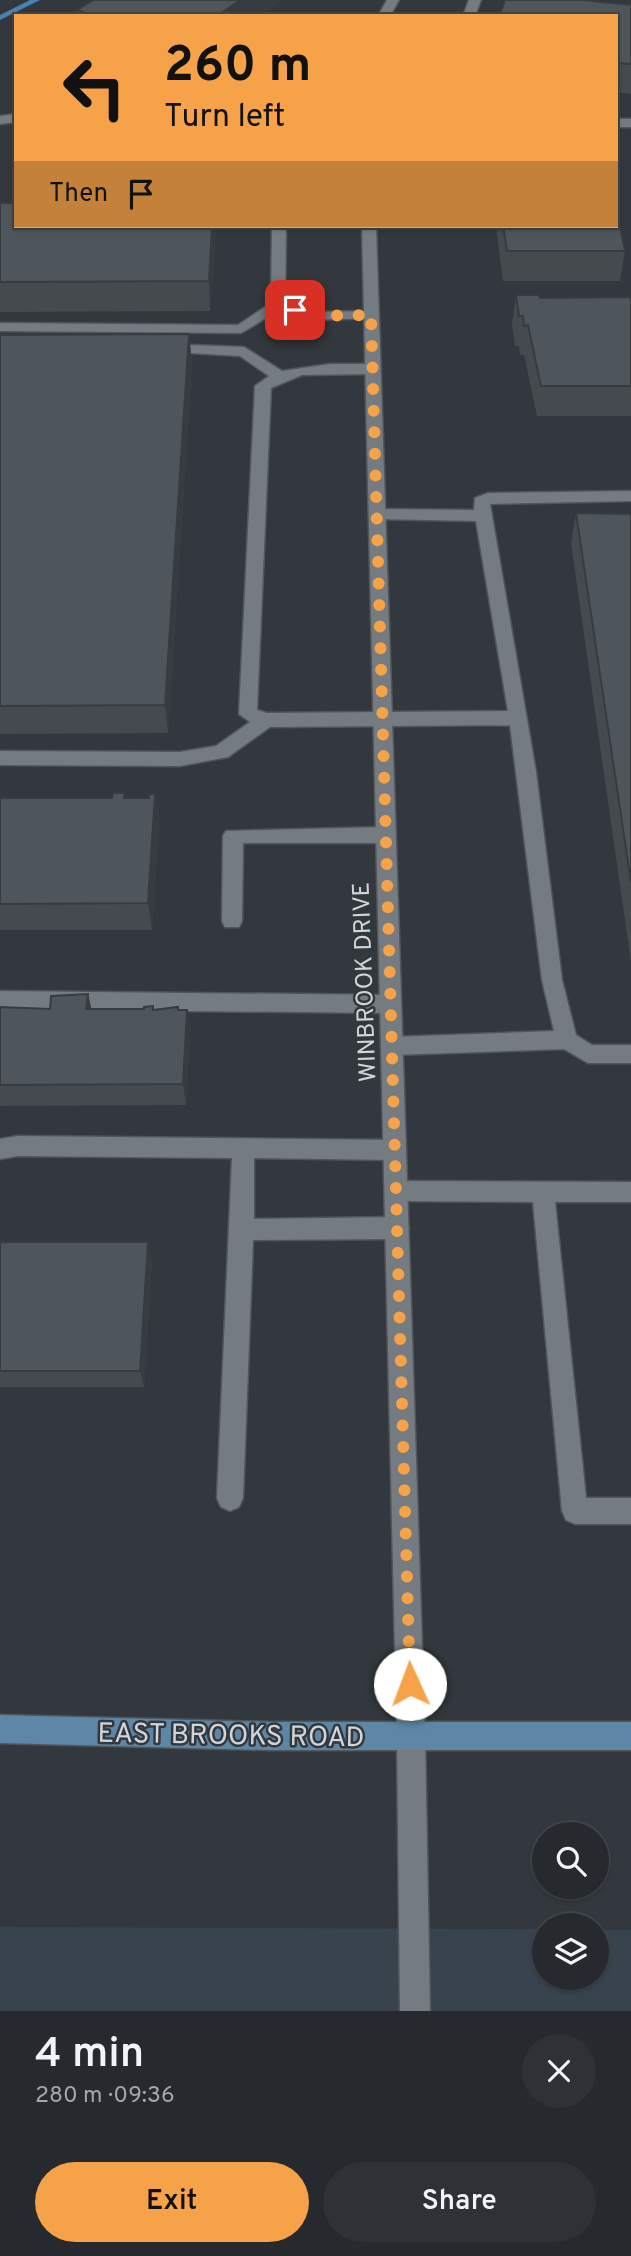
<!DOCTYPE html>
<meta charset="utf-8">
<style>
body{margin:0;font-family:Overpass,sans-serif;background:#2e3236;color:#f1f3f6;height:100vh;display:flex;flex-direction:column;font-size:26px;white-space:nowrap}
*{box-sizing:border-box;margin:0}
p{font-size:23px;color:#a4a7aa}
.icon{flex:none;width:38px;height:38px;fill:none;stroke:currentColor;stroke-width:2;stroke-linecap:round;stroke-linejoin:round}
.map{position:relative;height:2011px;overflow:hidden}
.drawer{display:flex;flex-direction:column;background:#262a2e;flex:1}
.drawer>*{flex:none}
.banner{position:absolute;left:14px;top:14px;width:604px;height:214px;border-radius:0px;box-shadow:0 2px 5px #0004,0 0 0 2px #42464a;background:#f6a248;color:#111;overflow:hidden}
.buttons{position:absolute;left:532px;top:1822px;display:grid;gap:14px}
.buttons a{display:grid;place-items:center;width:77px;height:77px;border-radius:50%;background:#262a2e;box-shadow:0 2px 5px #0004,0 0 0 2px #42464a;font-size:35px}
.pin{position:absolute;display:grid;place-items:center;width:60px;height:60px;color:#fff;margin:-30px;border-radius:14px;box-shadow:0 4px 10px #0006}
.me{position:absolute;width:77px;margin:-38px;rotate:358deg;stroke-linejoin:round;filter:drop-shadow(0 0 5px #0008)}
.turn{display:flex;align-items:center;gap:24px;height:147px;padding:0 35px;font-size:32px}
.turn .icon{width:91px;height:91px;stroke-width:2.5}
.turn b{display:block;font-size:49px;line-height:60px}
.then{display:flex;align-items:center;height:66px;padding:0 35px;background:#0003;gap:14px;font-size:26px}
.round{display:grid;place-items:center;flex:none;width:74px;height:74px;border-radius:37px;background:#2e3236}
.summary{display:flex;align-items:center;justify-content:space-between;height:119px;padding:0 35px}
h1{font-size:42px;font-weight:600;line-height:52px}
.button{display:flex;gap:14px;margin-top:auto;padding:14px 35px}
.button a{flex:1;height:80px;border-radius:42px;background:#f6a248;color:#111;font-size:28px;font-weight:600;line-height:80px;text-align:center}
.button a+a{background:#2e3236;color:#f1f3f6}
.map>svg:first-child{display:block}
.built{fill:#38434d}
.lines{fill:none;stroke-linecap:round;stroke-linejoin:round}
.stream{fill:#4882b0;fill-rule:evenodd}
.lane-casing{stroke:#50565a;stroke-width:3}
.secondary-casing{stroke:#50565a;stroke-width:3}
.primary-casing{stroke:#50565a;stroke-width:3}
.lane{fill:#757c81;fill-rule:evenodd}
.secondary{fill:#757c81;fill-rule:evenodd}
.primary{fill:#5e86a6;fill-rule:evenodd}
.wall{fill:#444a4e}
.shaded-wall{fill:#373c40}
.building{fill:#4f565b;stroke:#373c40;stroke-width:2}
.route{stroke:#f6a248;stroke-width:12;stroke-dasharray:0 21.6}
.labels{text-anchor:middle;stroke-width:5;stroke-linejoin:round;paint-order:stroke}
.street-label{font-size:24px;fill:#d1d5d8;stroke:#32383d}
.near-street-label{font-size:28px;fill:#d1d5d8;stroke:#32383d}
</style>
<div class="map">
<svg width="631" height="2011" viewBox="0 0 631 2011">
<rect width="100%" height="100%" fill="#32383d"/>
<polygon class="built" points="0,1927 544,1929 544,1978 597,1978 597,1930 631,1930 631,2011 0,2011"/>
<g class="lines">
<polygon class="stream" points="30,0 40,0 0,20 0,15"/>
<defs>
<g id="lane">
<polygon points="469,0 481,0 475,16 463,16"/>
<polygon points="16,114 16,122 0,124 0,116"/>
<rect x="616" y="119" width="15" height="8"/>
<polygon points="272,226 286,226 285,303 312,312 371,311 378,315 376,318 311,320 280,310 241,333 0,331 0,323 238,325 271,303"/>
<polygon points="162,344 244,347 282,371 330,364 373,364 381,369 373,374 302,375 271,388 257,710 267,713 508,711 476,521 377,519 369,514 377,509 474,510 475,498 488,493 631,491 631,501 490,504 536,772 562,980 576,1035 592,1045 631,1045 631,1063 588,1063 564,1049 392,1055 384,1052 381,1046 384,1040 392,1037 554,1031 542,980 510,725 270,727 228,757 180,766 0,765 0,751 180,752 216,746 250,722 239,714 255,386 269,376 240,356 157,351 155,348"/>
<polygon points="386,827 393,830 396,835 393,840 386,843 243,843 242,921 239,927 225,927 222,921 223,836 226,831"/>
<polygon points="0,991 390,995 397,998 400,1004 397,1010 390,1013 0,1009"/>
<polygon points="18,1136 395,1140 403,1143 406,1150 403,1157 395,1160 254,1158 254,1219 397,1217 405,1221 409,1228 405,1235 397,1239 253,1240 243,1498 239,1507 230,1511 221,1507 217,1498 232,1158 18,1156 0,1159 0,1139"/>
<polygon points="396,1181 631,1182 631,1202 555,1202 586,1498 631,1498 631,1524 575,1524 566,1520 562,1511 533,1202 396,1201 388,1198 385,1191 388,1184"/>
<polygon points="411,1723 421,1727 425,1737 430,2011 400,2011 397,1737 401,1727"/>
</g>
<g id="secondary">
<polygon points="387,0 399,0 390,16 378,16"/>
<polygon points="362,226 376,226 425,1737 421,1747 411,1751 401,1747 397,1737"/>
</g>
<polygon id="primary" points="0,1715 269,1722 631,1722 631,1750 269,1750 0,1743"/>
</defs>
<use href="#lane" class="lane-casing"/>
<use href="#secondary" class="secondary-casing"/>
<use href="#primary" class="primary-casing"/>
<use href="#lane" class="lane"/>
<use href="#secondary" class="secondary"/>
<use href="#primary" class="primary"/>
</g>
<g class="wall">
<polygon points="93,0 282,0 260,16 78,16 77,10"/>
<polygon points="631,5 631,94 616,92 616,16 500,16 500,14"/>
<polygon points="0,203 216,226 210,311 0,312"/>
<polygon points="496,226 616,226 625,251 620,281 503,281"/>
<polygon points="516,295 540,298 631,297 631,416 537,416 524,355 520,355 519,346 515,346 512,325"/>
<polygon points="189,334 192,364 168,733 0,734 0,335"/>
<polygon points="576,513 631,514 631,962 571,543"/>
<polygon points="155,794 159,821 152,930 0,930 0,798 149,798"/>
<polygon points="88,994 91,1009 187,1010 190,1032 186,1105 0,1106 0,1007 50,1009"/>
<polygon points="0,1242 152,1260 144,1387 0,1387"/>
</g>
<g class="shaded-wall">
<polygon points="240,0 282,0 260,16 217,16"/>
<polygon points="212,226 216,226 210,311 209,281"/>
<polygon points="189,334 192,364 168,733 165,705"/>
<polygon points="155,794 159,821 152,930 148,903"/>
<polygon points="88,994 93,1016 86,1009"/>
<polygon points="187,1010 190,1032 186,1105 183,1084"/>
<polygon points="148,1242 152,1260 144,1387 140,1371"/>
</g>
<g class="building">
<polygon points="93,0 240,0 217,16 95,16 77,10"/>
<polygon points="505,0 583,0 631,5 631,64 616,63 616,16 511,16 500,14"/>
<polygon points="0,203 16,203 16,226 212,226 209,281 0,282"/>
<polygon points="616,207 625,251 507,251 503,226 616,226"/>
<polygon points="516,295 539,295 540,298 631,297 631,386 541,386 528,325 524,326 523,316 519,316"/>
<polygon points="189,334 165,705 0,706 0,335"/>
<polygon points="576,513 631,514 631,882"/>
<polygon points="113,793 125,793 124,798 149,798 149,794 155,794 148,903 0,904 0,798 112,798"/>
<polygon points="88,994 86,1009 144,1009 144,1007 153,1006 153,1010 178,1007 178,1010 187,1010 183,1084 0,1085 0,1007 50,1009 51,996"/>
<polygon points="0,1242 148,1242 140,1371 0,1371"/>
</g>
<g class="lines">
<polyline class="route" points="295,310 311,316 371,315 410,1684"/>
</g>
<g class="labels">
<g class="street-label">
<text transform="translate(364 982) rotate(-92)" y="8">WINBROOK DRIVE</text>
</g>
<g class="near-street-label">
<text transform="translate(231 1734) rotate(1)" y="10">EAST BROOKS ROAD</text>
</g>
</g>
</svg>
<div class="buttons">
<a><svg class="icon" aria-label="search" viewBox="0 0 24 24"><circle cx="10" cy="10" r="6"/><path d="M15 15l6 6"/></svg></a>
<a><svg class="icon" aria-label="layers" viewBox="0 0 24 24"><path d="M12 4l9 5-9 5-9-5zM3 14l9 5 9-5"/></svg></a>
</div>
<div class="pin" style="left:295px;top:310px;background:#d93025"><svg class="icon" aria-label="arrive" viewBox="0 0 24 24"><path d="M6 21V4h12l-3 4 3 4H6"/></svg></div>
<svg class="me" style="left:410px;top:1684px" viewBox="-20 -20 40 40"><circle r="19" fill="#fff"/><path d="M0-13L10 11 0 6-10 11z" fill="#f6a248"/></svg>
<div class="banner">
<div class="turn"><svg class="icon" aria-label="left" viewBox="0 0 24 24"><path d="M17 20v-9H6M10 6l-5 5 5 5"/></svg><div><b>260 m</b>Turn left</div></div>
<div class="then">Then<svg class="icon" aria-label="arrive" viewBox="0 0 24 24"><path d="M6 21V4h12l-3 4 3 4H6"/></svg></div>
</div>
</div>
<section class="drawer">
<div class="summary"><div><h1>4 min</h1><p>280 m · 09:36</p></div><a class="round"><svg class="icon" aria-label="close" viewBox="0 0 24 24"><path d="M6 6l12 12M18 6L6 18"/></svg></a></div>
<div class="button"><a>Exit</a><a>Share</a></div>
</section>
